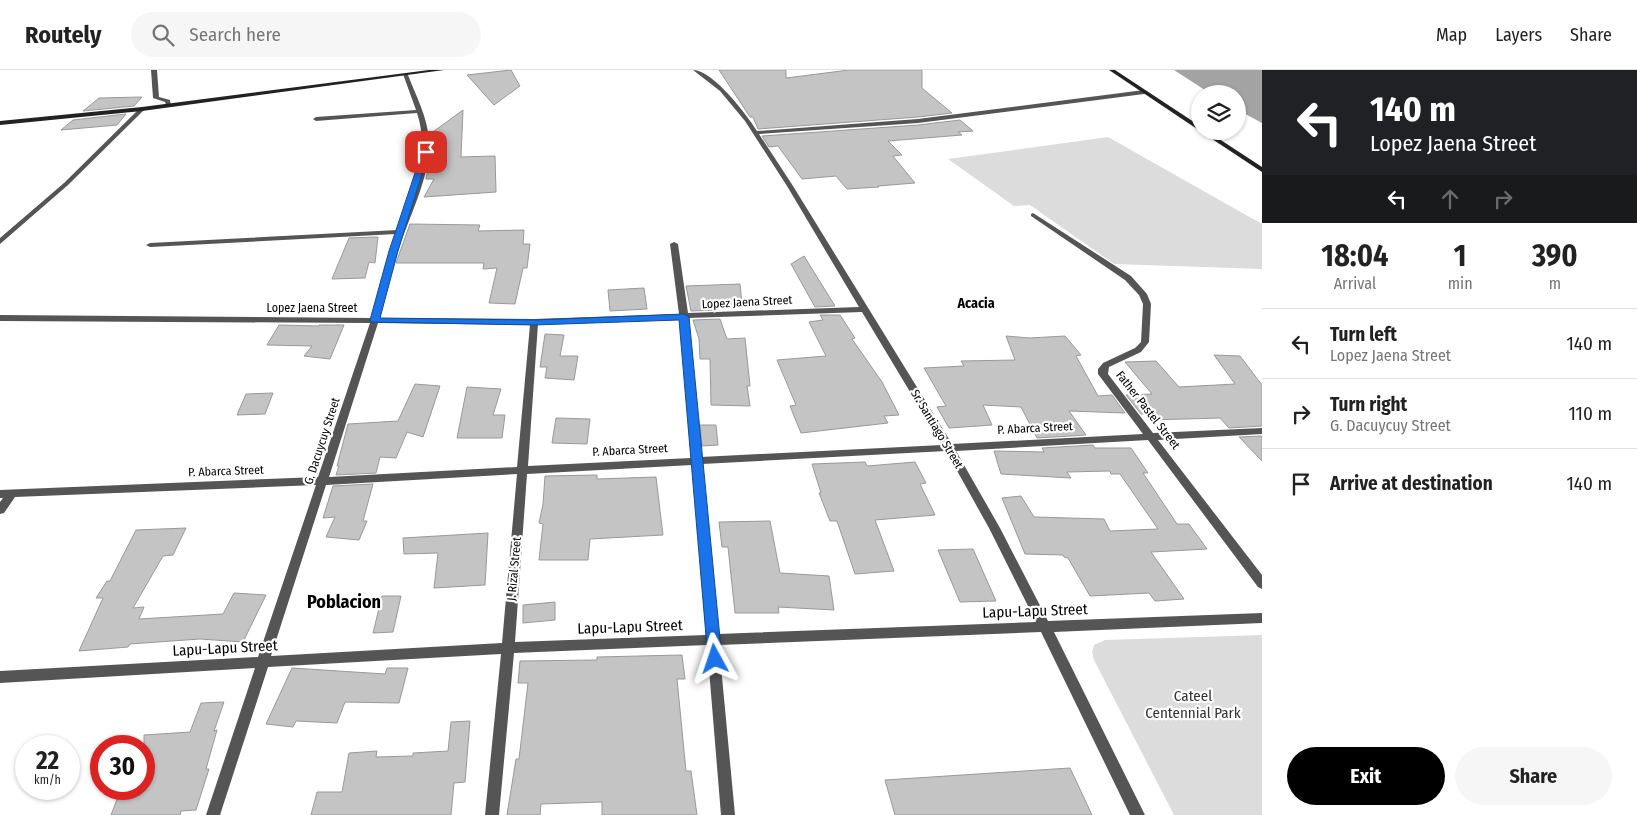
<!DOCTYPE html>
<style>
body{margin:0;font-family:"Fira Sans Condensed",sans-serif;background:#f6f6f6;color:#222;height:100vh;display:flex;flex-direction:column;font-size:19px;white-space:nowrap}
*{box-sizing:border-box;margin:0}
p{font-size:16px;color:#767676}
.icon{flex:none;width:28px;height:28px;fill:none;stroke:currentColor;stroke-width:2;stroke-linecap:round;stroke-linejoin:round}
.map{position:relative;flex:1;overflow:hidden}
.side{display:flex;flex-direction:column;background:#fff;width:375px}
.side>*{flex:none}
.banner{background:#202124;color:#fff;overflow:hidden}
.tools{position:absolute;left:1191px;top:15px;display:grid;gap:10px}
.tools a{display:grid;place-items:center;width:55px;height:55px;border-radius:50%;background:#fff;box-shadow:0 1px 4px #0004;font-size:25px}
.speed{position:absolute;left:15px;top:665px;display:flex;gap:10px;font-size:25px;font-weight:700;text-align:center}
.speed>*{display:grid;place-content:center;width:65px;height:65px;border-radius:50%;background:#fff;box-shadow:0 1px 4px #0004;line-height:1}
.speed small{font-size:12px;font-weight:400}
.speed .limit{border:8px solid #d22;background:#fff;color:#111}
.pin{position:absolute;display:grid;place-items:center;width:42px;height:42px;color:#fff;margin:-21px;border-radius:10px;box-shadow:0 2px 8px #0006}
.me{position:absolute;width:55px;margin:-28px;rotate:355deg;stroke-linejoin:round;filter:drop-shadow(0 0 4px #0008)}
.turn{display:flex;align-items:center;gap:18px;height:105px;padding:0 25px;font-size:22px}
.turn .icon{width:65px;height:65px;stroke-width:2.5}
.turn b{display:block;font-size:35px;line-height:42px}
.lanes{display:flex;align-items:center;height:48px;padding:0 25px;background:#0003;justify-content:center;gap:25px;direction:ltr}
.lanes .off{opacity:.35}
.eta{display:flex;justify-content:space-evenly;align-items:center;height:85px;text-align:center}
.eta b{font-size:30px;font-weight:700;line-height:35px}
.button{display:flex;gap:10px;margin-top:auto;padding:10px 25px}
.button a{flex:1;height:58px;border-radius:30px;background:#000;color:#fff;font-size:20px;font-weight:700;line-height:58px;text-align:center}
.button a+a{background:#f6f6f6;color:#222}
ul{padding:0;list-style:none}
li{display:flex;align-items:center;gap:15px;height:70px;padding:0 25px;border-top:1px solid #e0e0e0}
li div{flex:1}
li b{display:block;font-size:19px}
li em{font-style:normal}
header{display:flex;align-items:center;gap:30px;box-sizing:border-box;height:70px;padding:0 25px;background:#fff;border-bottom:1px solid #e0e0e0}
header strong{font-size:24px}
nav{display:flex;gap:28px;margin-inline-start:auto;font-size:18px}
.search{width:350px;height:45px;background:#f6f6f6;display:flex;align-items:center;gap:12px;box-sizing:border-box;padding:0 18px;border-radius:28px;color:#767676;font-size:19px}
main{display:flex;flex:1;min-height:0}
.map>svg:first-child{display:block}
.green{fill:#dcdcdc}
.water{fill:#a3a3a3}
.building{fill:#c4c4c4;stroke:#999}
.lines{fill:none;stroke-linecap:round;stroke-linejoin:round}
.street{fill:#555;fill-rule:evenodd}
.secondary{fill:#222;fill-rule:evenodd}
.route{fill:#1a73e8;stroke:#114b97}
.labels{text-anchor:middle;stroke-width:4.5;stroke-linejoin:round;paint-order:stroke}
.street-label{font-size:12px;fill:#000;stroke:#fff}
.neighbourhood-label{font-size:14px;font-weight:bold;fill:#000;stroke:#fff}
.near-street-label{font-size:15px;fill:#000;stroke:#fff}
.near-park-label{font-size:15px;fill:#333;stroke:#fff}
.near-quarter-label{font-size:18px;font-weight:bold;fill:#000;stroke:#fff}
</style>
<header>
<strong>Routely</strong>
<div class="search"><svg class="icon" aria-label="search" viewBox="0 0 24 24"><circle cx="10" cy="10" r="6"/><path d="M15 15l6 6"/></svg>Search here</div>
<nav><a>Map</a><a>Layers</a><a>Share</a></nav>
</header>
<main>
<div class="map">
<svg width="1262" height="745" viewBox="0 0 1262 745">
<rect width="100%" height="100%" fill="#fff"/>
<g class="green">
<polygon points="1108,67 1262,154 1262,199 1114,194 1030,135 1014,136 948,89"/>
<polygon points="1262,565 1262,745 1174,745 1094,590 1092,582 1094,575 1105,570"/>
</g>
<polygon class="water" points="1174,0 1262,0 1262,53 1238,40 1238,24 1211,24"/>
<g class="building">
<polygon points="511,0 520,16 494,35 467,5"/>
<polygon points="719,0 786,0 786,8 849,0 922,0 922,18 952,43 918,47 758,59 753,47 750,47"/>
<polygon points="142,27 134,36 83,41 99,28"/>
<polygon points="463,40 461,87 495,86 496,122 424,127 434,109 426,109 431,84 430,64"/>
<polygon points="126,44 117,55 61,60 73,50"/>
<polygon points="960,50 973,61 958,62 962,65 888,71 902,85 893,86 915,113 878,116 879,117 847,119 836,106 802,109 778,76 769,77 762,66 918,55"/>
<polygon points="410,154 480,155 478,161 524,160 523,174 530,174 527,198 523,198 515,234 489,233 497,198 483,199 484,193 396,193"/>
<polygon points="375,167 378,167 375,193 369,192 365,208 332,209 349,168"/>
<polygon points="804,186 835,236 815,237 791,194"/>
<polygon points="740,214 742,234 715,236 717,240 691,241 686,216"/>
<polygon points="644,218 647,239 610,241 608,220"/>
<polygon points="820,245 840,245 855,268 852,269 882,312 899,345 884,346 888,353 801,363 790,336 796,335 777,290 826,286 809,252 823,250"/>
<polygon points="720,249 727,269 745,268 750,316 747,316 750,336 711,335 710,289 700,289 699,269 693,250"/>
<polygon points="279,255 319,256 319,255 344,255 330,289 304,286 312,276 267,275"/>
<polygon points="545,264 564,265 560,286 578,286 574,310 545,308 547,297 540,297"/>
<polygon points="1006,266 1030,268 1065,266 1081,285 1076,286 1098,326 1112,325 1125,343 1069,341 1086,365 1037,368 1021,337 983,335 992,355 949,358 937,337 946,336 924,298 964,296 961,291 1015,290"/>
<polygon points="1214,285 1240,286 1262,315 1262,356 1229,358 1220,348 1149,350 1145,344 1141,344 1126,325 1152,324 1125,292 1156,291 1179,317 1235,314"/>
<polygon points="415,314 440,316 423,367 407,362 396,388 380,387 376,403 336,405 339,396 337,396 348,354 398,351"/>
<polygon points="467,317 501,319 493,345 505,345 502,368 457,368"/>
<polygon points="273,323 265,344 237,345 246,324"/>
<polygon points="556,348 590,349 587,374 552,373"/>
<polygon points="700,355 716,355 718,375 702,376"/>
<polygon points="1262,366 1262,391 1239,367"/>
<polygon points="1093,375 1095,378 1131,378 1148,403 1143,403 1177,454 1189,454 1207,479 1151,482 1184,529 1155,531 1149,523 1090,526 1068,488 1064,487 1063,485 1025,484 1002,428 1021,426 1034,447 1104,449 1110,461 1158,459 1120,404 1111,404 1110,401 1067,402 1071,408 1001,404 994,381 1044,382 1042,378"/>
<polygon points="865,392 867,396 915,392 926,413 920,414 935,445 875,450 894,501 855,504 837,451 830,451 819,423 821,423 812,394"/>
<polygon points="597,405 597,409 656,407 663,465 590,469 588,490 539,490 543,454 539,453 543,434 545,406"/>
<polygon points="373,414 363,451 367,451 359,470 326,467 335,447 323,448 333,416"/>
<polygon points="770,451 780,503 829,506 834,540 778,537 779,543 735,543 728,477 722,477 719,452"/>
<polygon points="186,458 173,485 163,486 133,538 144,537 139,549 223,544 234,523 266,525 243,572 200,569 130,574 128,577 79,581 103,528 96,528 107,511 110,511 136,460"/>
<polygon points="488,463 485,515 434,518 438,483 404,484 403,468"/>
<polygon points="973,479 996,531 960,532 938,480"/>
<polygon points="382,526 401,526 393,562 373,563"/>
<polygon points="555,532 555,550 523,553 523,535"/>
<polygon points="682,585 685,609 677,609 686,701 691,701 697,745 602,745 602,732 541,734 540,745 507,745 516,689 519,689 528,613 518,613 520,591 597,590 597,587"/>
<polygon points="292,598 385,604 387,598 408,598 399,633 345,632 337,653 296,651 293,657 266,654"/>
<polygon points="224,632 214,661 217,660 206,699 209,699 196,740 181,741 180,745 111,745 121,719 144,719 144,665 190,662 201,633"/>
<polygon points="470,651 465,712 454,713 451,745 311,745 317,722 342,722 349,683 377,681 376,687 413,686 413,683 448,681 451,652"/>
<polygon points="1070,698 1092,745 895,745 885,710"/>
</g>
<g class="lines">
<g class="street">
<polygon points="151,0 157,0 159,27 170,30 171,37 167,37 165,32 153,28"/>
<path d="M693,0c20,0 54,45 64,61l161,-12 226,-29 3,2 -3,2 -226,29 -159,11 34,52 159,258 191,-10 -45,-60v-5l5,-6 32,-15 6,-6 2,-38 -4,-9 -14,-15 -94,-64v-2l2,-1 98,63 16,18 4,10 -2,38 -8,10 -32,15 -1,7 45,59 109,-5v6l-104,6 104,135v14l-4,-2 -110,-147 -192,11 44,77 48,93 214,-8v10l-208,9 91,183h-15l-89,-183 -322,13 16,170h-14l-14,-170 -193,8 -15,162h-14l16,-161 -233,13 -48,148h-14l49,-147 -255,15v-12l258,-14 58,-172 -301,12 -11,16 -4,1v-12l3,-4h-3v-8l318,-13 52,-154 -370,-2v-6l371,3 14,-51 11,-33 -246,13 -4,-2 4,-2 248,-13c15,-40 33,-74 19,-117l-101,8 -3,-2 3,-2 100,-7 -13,-36 5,1c8,21 20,43 21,66 2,34 -19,74 -30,107 -8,23 -13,47 -19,70l154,1 145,-5 -9,-70 4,-2 4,2 10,69 171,-6 -72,-121 -42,-65 -25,-30zM862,242l80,133 -241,12 -13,-139zM680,249l11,139 -163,8 10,-142zM378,253l152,2 -13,142 -188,10zM946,381l43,77 47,94 -318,12 -16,-170zM692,395l14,170 -191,7 12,-168zM517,404l-15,169 -231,13 55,-171z"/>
<polygon points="140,38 145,39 68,115 0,174 0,168 64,113"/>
</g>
<g class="secondary">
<polygon points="429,0 444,0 142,41 0,55 0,51 142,37"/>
<polygon points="1109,0 1115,0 1200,56 1200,61"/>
<polygon points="1200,61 1207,61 1262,97 1262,102"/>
</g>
</g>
<polygon class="route" points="426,80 429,82 398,181 380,248 534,250 684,244 689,247 722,589 720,594 715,596 710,594 708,589 679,250 534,255 371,252 370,250 389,181 422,82"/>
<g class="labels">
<g class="street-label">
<text transform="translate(747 232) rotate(-3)" y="4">Lopez Jaena Street</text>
<text x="312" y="242">Lopez Jaena Street</text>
<text transform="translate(1148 340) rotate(52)" y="4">Father Pastel Street</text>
<text transform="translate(1035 358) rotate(-3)" y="4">P. Abarca Street</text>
<text transform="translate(937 359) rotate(59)" y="4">Sr. Santiago Street</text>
<text transform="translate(322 371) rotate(-72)" y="4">G. Dacuycuy Street</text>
<text transform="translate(630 380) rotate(-3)" y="4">P. Abarca Street</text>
<text transform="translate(226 401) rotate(-2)" y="4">P. Abarca Street</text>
<text transform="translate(514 499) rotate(-85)" y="4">J. Rizal Street</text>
</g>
<g class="neighbourhood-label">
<text x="976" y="238">Acacia</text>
</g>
<g class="near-street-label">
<text transform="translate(1035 541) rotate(-2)" y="5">Lapu-Lapu Street</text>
<text transform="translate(630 557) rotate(-2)" y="5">Lapu-Lapu Street</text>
<text transform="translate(225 578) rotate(-3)" y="5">Lapu-Lapu Street</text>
</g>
<g class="near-park-label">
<text x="1193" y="631">Cateel<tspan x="1193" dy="17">Centennial Park</tspan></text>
</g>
<g class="near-quarter-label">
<text x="344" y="538">Poblacion</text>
</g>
</g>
</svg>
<div class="tools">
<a><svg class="icon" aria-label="layers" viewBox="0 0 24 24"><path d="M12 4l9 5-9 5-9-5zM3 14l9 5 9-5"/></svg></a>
</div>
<div class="speed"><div>22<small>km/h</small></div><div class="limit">30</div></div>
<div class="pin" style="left:426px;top:82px;background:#d93025"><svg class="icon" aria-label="arrive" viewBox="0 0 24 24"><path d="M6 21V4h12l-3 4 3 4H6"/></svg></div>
<svg class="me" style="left:715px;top:589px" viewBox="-20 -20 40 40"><path d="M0-17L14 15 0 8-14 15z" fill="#1a73e8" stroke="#fff" stroke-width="4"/></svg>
</div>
<section class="side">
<div class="banner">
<div class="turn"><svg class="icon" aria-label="left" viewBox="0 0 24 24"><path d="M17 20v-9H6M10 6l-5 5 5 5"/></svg><div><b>140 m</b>Lopez Jaena Street</div></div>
<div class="lanes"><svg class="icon" aria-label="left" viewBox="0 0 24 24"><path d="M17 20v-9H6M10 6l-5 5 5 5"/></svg><svg class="icon off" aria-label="ahead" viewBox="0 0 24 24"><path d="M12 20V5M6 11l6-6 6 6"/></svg><svg class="icon off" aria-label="right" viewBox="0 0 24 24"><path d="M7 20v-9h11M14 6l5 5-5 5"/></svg></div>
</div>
<div class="eta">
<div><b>18:04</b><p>Arrival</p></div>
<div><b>1</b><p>min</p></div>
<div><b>390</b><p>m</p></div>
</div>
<ul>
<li><svg class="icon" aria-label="left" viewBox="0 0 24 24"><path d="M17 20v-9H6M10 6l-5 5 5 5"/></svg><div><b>Turn left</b><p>Lopez Jaena Street</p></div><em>140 m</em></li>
<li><svg class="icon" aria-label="right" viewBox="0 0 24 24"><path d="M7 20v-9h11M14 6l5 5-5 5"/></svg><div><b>Turn right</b><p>G. Dacuycuy Street</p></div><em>110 m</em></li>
<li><svg class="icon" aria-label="arrive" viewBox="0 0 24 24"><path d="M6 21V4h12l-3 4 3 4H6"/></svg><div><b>Arrive at destination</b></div><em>140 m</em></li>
</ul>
<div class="button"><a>Exit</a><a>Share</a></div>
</section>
</main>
